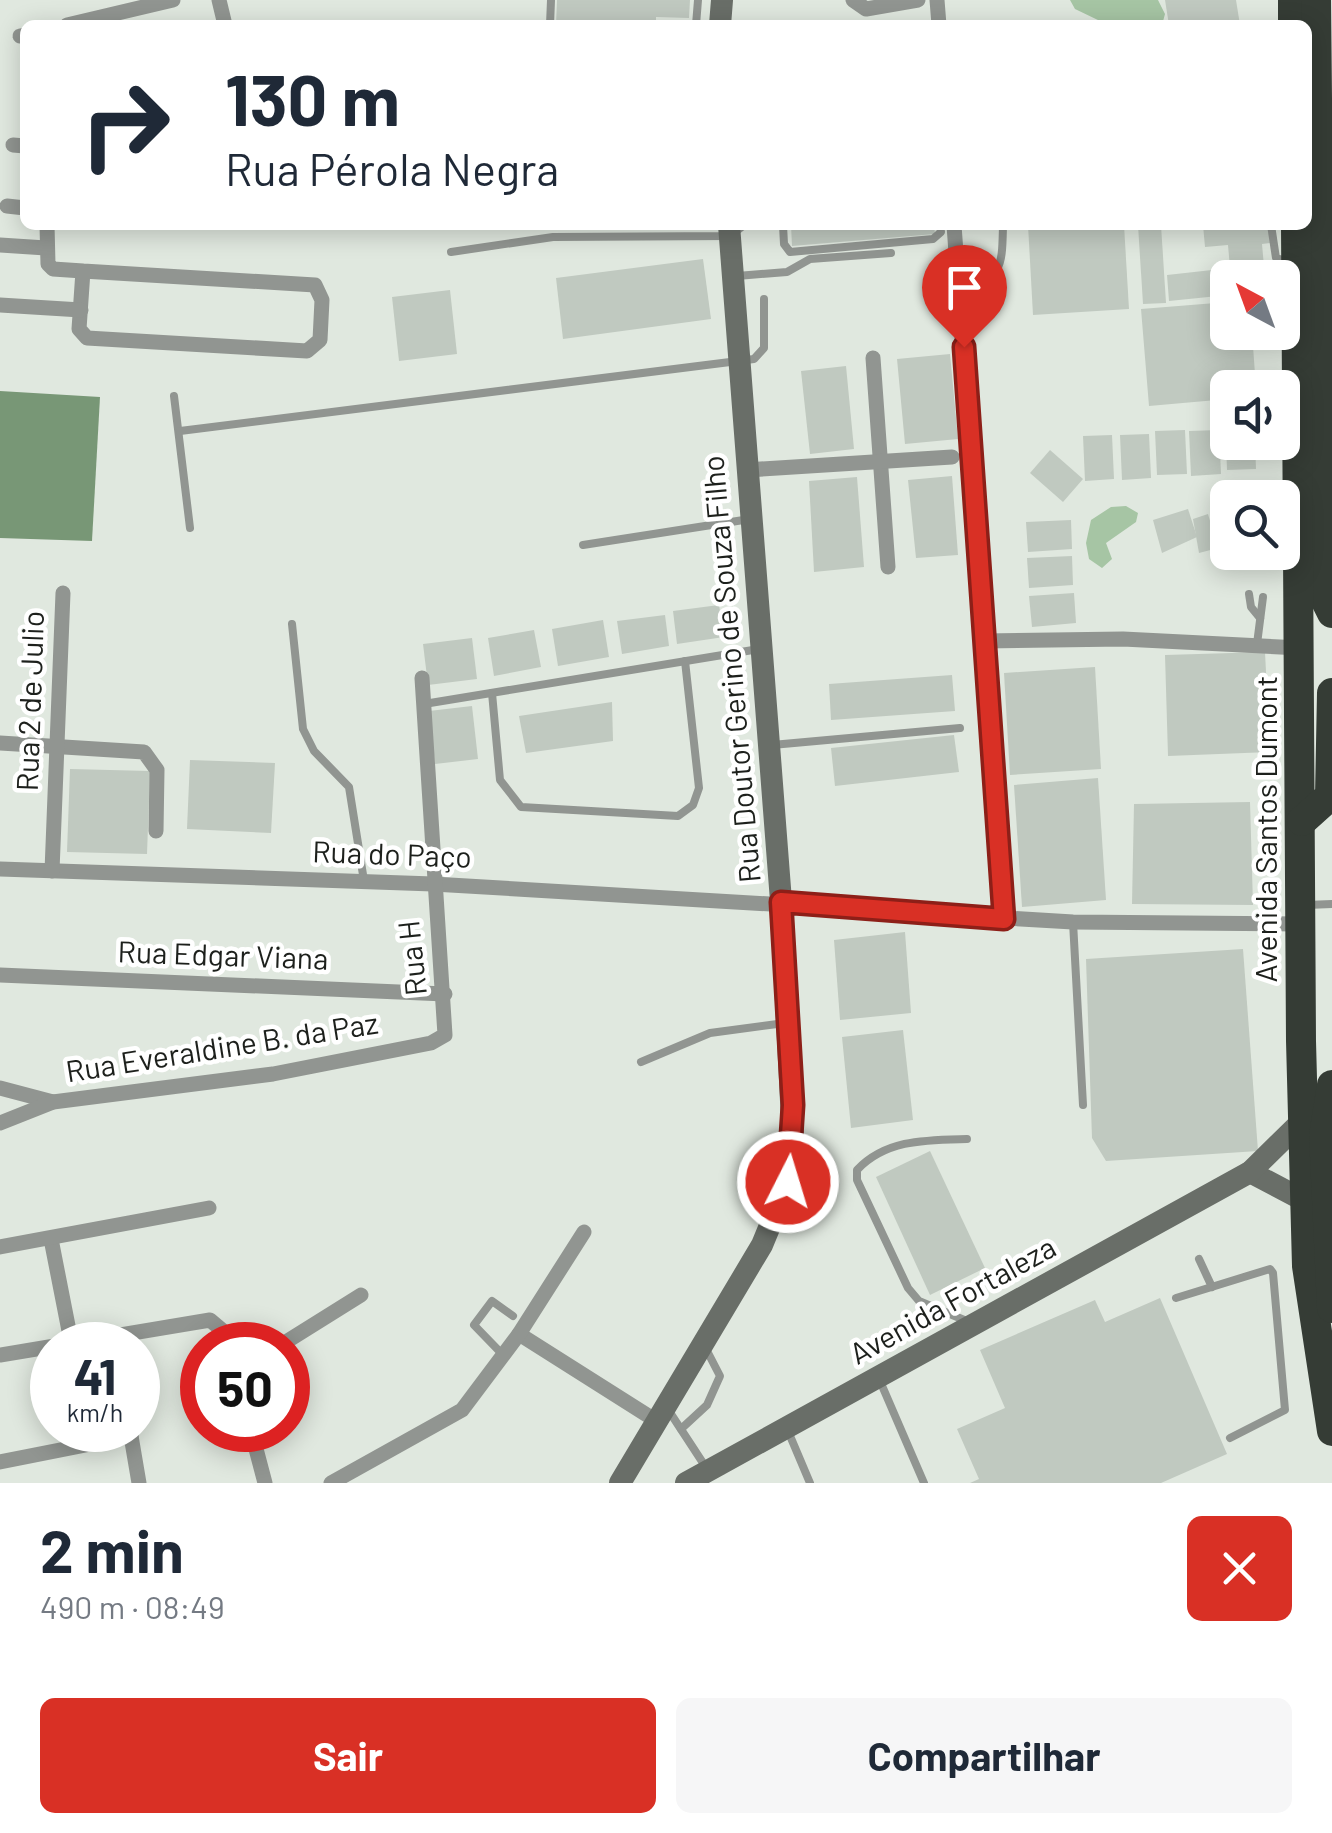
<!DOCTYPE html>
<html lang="pt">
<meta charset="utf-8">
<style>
body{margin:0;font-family:Barlow,sans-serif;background:#f6f6f7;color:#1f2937;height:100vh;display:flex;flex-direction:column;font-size:38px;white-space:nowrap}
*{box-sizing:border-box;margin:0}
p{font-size:32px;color:#747a83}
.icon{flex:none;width:55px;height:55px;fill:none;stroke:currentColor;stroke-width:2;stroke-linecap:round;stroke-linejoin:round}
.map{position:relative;height:1483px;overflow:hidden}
.details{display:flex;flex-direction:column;background:#fff;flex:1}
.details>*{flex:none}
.hud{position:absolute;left:20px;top:20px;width:1292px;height:210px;border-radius:15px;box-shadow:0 5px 25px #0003;background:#fff;color:#1f2937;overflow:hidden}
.needle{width:65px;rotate:319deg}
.fabs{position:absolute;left:1210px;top:260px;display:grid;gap:20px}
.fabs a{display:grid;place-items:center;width:90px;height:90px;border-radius:15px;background:#fff;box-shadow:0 5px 25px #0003;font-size:50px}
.speed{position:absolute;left:30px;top:1322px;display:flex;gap:20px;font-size:50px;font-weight:700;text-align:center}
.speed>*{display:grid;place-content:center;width:130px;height:130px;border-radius:50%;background:#fff;box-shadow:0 5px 25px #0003;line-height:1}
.speed small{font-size:25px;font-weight:400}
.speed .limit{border:15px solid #d22;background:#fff;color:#111}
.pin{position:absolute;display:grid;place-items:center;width:85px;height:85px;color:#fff;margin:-102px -42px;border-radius:50% 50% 50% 0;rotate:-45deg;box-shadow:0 0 10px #0007}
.pin .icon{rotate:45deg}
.me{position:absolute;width:110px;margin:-55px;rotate:5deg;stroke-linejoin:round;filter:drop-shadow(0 0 8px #0008)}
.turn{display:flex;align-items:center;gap:35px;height:210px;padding:0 40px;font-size:45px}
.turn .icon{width:130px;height:130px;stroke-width:2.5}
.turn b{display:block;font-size:70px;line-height:85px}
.round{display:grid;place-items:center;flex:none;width:105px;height:105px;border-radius:15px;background:#f6f6f7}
.head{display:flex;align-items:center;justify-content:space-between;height:170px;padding:0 40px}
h1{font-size:60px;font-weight:700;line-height:75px}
.primary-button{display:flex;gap:20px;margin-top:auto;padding:20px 40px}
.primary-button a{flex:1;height:115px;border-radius:15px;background:#d93025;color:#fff;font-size:40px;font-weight:700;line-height:115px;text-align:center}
.primary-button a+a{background:#f6f6f7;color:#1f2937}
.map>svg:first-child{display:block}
.green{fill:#a6c5a4}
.water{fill:#789776}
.building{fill:#c0c9c0}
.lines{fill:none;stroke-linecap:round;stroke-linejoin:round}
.lane{stroke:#919591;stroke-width:8}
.street{stroke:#919591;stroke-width:15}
.secondary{stroke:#696e68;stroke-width:22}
.highway{stroke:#353c35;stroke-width:30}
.route-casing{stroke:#8d1f18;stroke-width:25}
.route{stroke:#d93025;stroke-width:18}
.labels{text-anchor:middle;stroke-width:9;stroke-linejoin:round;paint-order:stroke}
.street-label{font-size:30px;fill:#1d201c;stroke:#fff}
</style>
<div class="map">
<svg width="1332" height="1483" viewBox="0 0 1332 1483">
<rect width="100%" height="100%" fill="#e0e8df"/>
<g class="green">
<polygon points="1070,0 1158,0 1165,14 1162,25 1099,25 1100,21 1075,9"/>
<polygon points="1126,506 1138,513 1136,522 1106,543 1112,559 1102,568 1089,559 1086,543 1091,520 1111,507"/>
</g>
<polygon class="water" points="0,391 100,397 92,541 0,538"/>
<g class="building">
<polygon points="557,0 690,0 689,18 656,17 656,25 556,25"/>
<polygon points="1165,0 1236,0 1240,25 1169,25"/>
<polygon points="791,225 934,225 935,234 792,246"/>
<polygon points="1028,225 1124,225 1129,309 1033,315"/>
<polygon points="1138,225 1161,225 1166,303 1143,304"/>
<polygon points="1203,225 1268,225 1270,243 1262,244 1265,278 1228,278 1228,295 1169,301 1167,275 1230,268 1228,245 1205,247"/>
<polygon points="703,259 711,319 563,339 556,278"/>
<polygon points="450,290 457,354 399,361 392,297"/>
<polygon points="1228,302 1228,332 1252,332 1256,388 1228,388 1228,399 1149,406 1141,309"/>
<polygon points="950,354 958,439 905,444 897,359"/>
<polygon points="846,366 854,449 810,454 801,371"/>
<polygon points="1185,430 1187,474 1157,475 1155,431"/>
<polygon points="1219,430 1221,474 1191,476 1189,431"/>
<polygon points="1149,434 1151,478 1122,480 1120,435"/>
<polygon points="1112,435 1114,479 1085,481 1083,436"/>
<polygon points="1226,442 1255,442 1256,469 1227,470"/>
<polygon points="1050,450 1083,479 1063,502 1030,473"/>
<polygon points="952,476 958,555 916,558 908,480"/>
<polygon points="857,477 864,567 814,572 809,481"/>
<polygon points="1188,509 1197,537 1162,553 1153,520"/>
<polygon points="1208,514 1218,548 1199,553 1193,519"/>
<polygon points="1071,520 1072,549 1028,552 1026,522"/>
<polygon points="1072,556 1073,585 1029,588 1027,558"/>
<polygon points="1074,593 1076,623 1032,627 1029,596"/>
<polygon points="719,605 724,637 677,644 673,611"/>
<polygon points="665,615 669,646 622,654 617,621"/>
<polygon points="603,620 609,657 558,666 552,629"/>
<polygon points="534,630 541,667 494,676 488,638"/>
<polygon points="472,638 477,679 428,685 423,644"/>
<polygon points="1265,652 1270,752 1168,756 1165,655"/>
<polygon points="1095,667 1101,769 1010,775 1004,673"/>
<polygon points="952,675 955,711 831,720 829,684"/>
<polygon points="612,702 613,741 526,753 519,716"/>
<polygon points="472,706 478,759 435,764 429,711"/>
<polygon points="954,735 959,772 835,786 831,748"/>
<polygon points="190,760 275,763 271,833 187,829"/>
<polygon points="70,769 150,771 147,854 67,852"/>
<polygon points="1098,778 1106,900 1022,907 1014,785"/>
<polygon points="1250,802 1253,905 1132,904 1134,804"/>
<polygon points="905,932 911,1013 840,1020 834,940"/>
<polygon points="1243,949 1258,1151 1106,1161 1092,1138 1086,959"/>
<polygon points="903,1030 913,1120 851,1128 842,1037"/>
<polygon points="930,1151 985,1268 930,1295 876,1177"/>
<polygon points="1160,1298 1227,1454 1161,1483 970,1483 979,1479 957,1429 1005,1408 980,1350 1095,1300 1105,1322"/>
</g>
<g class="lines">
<g class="lane">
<polyline points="550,25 551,0"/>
<polyline points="696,25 698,0"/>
<polyline points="783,225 784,244 790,252 933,239 941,232 940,225"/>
<polyline points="1271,225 1276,258 1287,261"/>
<polyline points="451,252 553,237 730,236 744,225"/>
<polyline points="737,276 787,272 810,259 891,253"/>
<path d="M959,283c45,0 43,-20 44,-58"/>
<polyline points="174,396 190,528"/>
<polyline points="180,431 754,359 764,348 764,299"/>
<polyline points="583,545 750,519"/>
<polyline points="1249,594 1251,607 1260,618"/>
<polyline points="292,624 303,729 314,751 349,787 364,881"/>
<polyline points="1257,644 1263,597"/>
<polyline points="492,693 500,780 521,807 678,816 693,805 699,788 685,661"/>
<polyline points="424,704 759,649"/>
<polyline points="772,745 960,728"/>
<polyline points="1307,905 1332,904"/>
<polyline points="1073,922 1083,1105"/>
<polyline points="641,1062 710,1033 785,1023"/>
<path d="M967,1139c-40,1 -81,0 -110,31v10l51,108 11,13 50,21"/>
<polyline points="1199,1259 1212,1287"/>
<polyline points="1176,1298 1270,1269 1273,1273 1285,1410 1230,1438"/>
<polyline points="504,1356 474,1325 492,1301 513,1316"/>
<polyline points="880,1381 924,1483"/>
<polyline points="669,1411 705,1466"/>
<polyline points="681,1429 707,1405 720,1376 705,1347"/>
<polyline points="788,1431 810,1483"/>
</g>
<g class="street">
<polyline points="219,0 225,25"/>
<polyline points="853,0 866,9 918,0"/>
<polyline points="937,0 939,25"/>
<polyline points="67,25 173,0"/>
<polyline points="20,36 25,35"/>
<polyline points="13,145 25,146"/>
<polyline points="7,206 25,208"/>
<polyline points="47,225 48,264 53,269 83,271 79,329 87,338 307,351 320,340 322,300 315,285 83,271"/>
<polyline points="954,225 1004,919"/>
<polyline points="0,245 46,248"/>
<polyline points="0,305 81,310"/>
<polyline points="873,358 888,567"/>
<polyline points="746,470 952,457"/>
<polyline points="984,641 1123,639 1300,648"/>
<polyline points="0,743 144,752 157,770 156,831"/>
<polyline points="0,869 433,884 1073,922 1302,924"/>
<polyline points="52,871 63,593"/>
<polyline points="0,975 445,994"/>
<polyline points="0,1088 53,1102"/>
<polyline points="0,1123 53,1102 273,1074 431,1043 445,1035 422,678"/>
<polyline points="51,1239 71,1341"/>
<polyline points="0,1247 209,1208"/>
<polyline points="519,1334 658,1422"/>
<polyline points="281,1345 361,1295"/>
<polyline points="0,1355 210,1320 223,1331 229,1345"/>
<polyline points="130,1430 139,1483"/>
<polyline points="251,1430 265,1483"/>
<polyline points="0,1462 131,1436"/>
<polyline points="331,1483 462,1410 519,1334 584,1232"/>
</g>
<g class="secondary">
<polyline points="720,25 722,0"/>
<polyline points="1250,1172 1305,1201"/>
<polyline points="620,1483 762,1245 788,1182 793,1141 781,901 729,225"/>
<polyline points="686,1483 1250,1172 1303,1120"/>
</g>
<g class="highway">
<polyline points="1293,0 1293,25"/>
<polyline points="1316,0 1322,593 1332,613"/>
<polyline points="1296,225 1301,1041 1307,1266 1332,1431"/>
<polyline points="1302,821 1330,796 1332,693"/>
<polyline points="1332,1085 1324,1135 1332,1308"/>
</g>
</g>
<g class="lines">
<defs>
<polyline id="route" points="788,1182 793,1105 781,902 1004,919 964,347"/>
</defs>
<use href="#route" class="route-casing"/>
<use href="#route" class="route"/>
</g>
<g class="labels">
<g class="street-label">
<text transform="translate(732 669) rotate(-95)" y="10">Rua Doutor Gerino de Souza Filho</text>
<text transform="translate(31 701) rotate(-88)" y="10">Rua 2 de Julio</text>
<text transform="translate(1267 829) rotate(-90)" y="10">Avenida Santos Dumont</text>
<text transform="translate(392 855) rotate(2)" y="10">Rua do Paço</text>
<text transform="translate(223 956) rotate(2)" y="10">Rua Edgar Viana</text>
<text transform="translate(413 958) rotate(-96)" y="10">Rua H</text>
<text transform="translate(222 1048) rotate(-9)" y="10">Rua Everaldine B. da Paz</text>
<text transform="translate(953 1301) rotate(-29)" y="10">Avenida Fortaleza</text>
</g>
</g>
</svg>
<div class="fabs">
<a><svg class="needle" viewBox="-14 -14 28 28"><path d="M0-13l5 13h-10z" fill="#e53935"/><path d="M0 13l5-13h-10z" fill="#747a83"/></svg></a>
<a><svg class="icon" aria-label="sound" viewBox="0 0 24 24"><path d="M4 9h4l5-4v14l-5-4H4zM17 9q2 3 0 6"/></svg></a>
<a><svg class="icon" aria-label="search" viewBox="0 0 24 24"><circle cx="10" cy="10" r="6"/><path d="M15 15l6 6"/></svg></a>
</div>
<div class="speed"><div>41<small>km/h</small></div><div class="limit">50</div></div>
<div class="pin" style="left:964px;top:347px;background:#d93025"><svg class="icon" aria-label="arrive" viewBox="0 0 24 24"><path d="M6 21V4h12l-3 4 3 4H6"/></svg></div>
<svg class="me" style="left:788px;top:1182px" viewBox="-20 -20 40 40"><circle r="17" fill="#d93025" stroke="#fff" stroke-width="3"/><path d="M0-11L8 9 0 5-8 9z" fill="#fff"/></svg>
<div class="hud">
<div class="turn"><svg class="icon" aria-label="right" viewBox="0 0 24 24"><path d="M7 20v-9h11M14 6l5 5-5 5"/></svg><div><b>130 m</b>Rua Pérola Negra</div></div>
</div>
</div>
<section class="details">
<div class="head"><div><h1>2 min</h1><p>490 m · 08:49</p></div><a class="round" style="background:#d93025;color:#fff"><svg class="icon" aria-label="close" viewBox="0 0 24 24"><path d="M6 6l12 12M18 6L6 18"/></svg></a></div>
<div class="primary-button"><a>Sair</a><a>Compartilhar</a></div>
</section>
